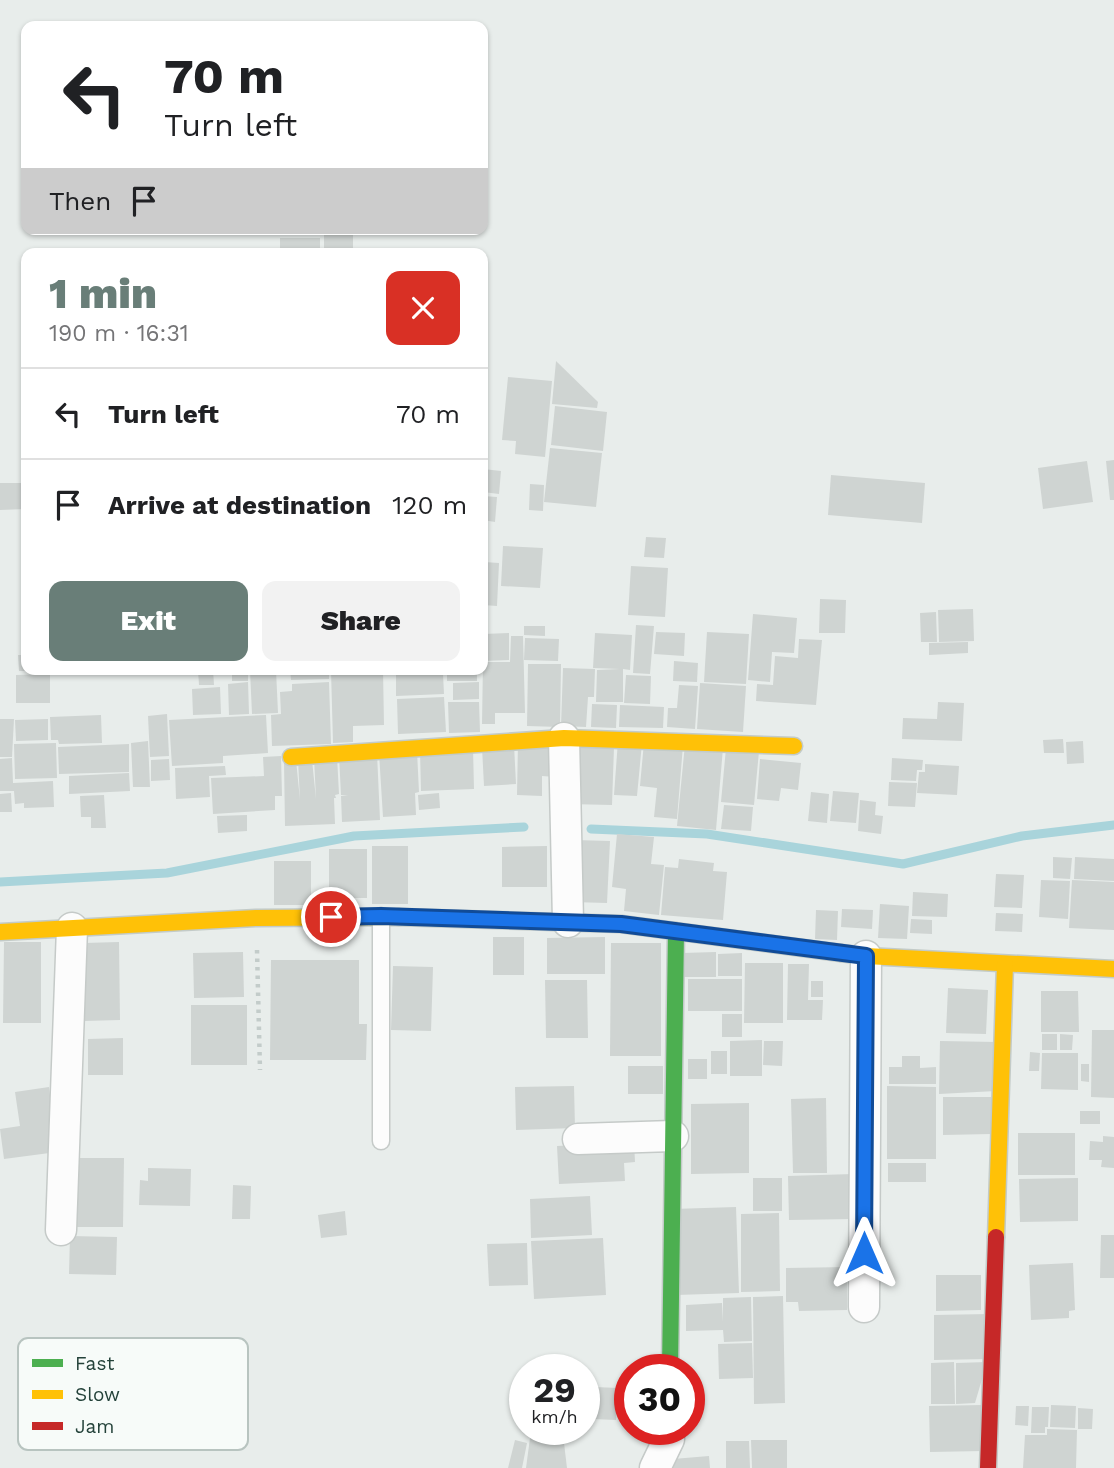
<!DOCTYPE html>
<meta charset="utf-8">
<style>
body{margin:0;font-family:"Work Sans",sans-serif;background:#f2f2f2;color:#202124;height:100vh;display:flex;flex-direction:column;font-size:26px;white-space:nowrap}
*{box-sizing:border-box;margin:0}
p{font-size:23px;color:#757577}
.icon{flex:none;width:38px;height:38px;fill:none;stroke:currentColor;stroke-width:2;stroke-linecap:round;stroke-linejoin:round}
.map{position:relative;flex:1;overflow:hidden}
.panel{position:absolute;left:21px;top:248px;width:467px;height:427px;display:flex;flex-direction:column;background:#fff;border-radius:14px;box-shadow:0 2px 5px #0004}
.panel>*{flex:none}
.top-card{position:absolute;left:21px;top:21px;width:467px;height:214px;border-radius:14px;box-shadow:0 2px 5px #0004;background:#fff;color:#202124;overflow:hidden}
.speed{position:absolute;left:509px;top:1354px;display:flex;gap:14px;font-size:35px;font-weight:700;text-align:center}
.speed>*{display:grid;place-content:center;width:91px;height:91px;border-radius:50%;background:#fff;box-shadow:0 2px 5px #0004;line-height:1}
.speed small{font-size:18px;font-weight:400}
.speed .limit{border:10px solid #d22;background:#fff;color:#111}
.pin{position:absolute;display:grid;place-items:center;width:60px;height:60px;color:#fff;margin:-30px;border:4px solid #fff;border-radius:50%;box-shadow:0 2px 7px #0007}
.me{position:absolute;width:77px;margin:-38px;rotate:0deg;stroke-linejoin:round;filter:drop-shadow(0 0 5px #0008)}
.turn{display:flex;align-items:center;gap:24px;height:147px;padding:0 28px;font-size:32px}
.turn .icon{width:91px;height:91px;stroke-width:2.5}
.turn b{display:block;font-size:49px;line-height:60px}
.then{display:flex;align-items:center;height:66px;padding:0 28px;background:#0003;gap:14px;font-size:26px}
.round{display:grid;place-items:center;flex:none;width:74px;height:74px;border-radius:14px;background:#f2f2f2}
.overview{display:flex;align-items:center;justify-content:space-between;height:119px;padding:0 28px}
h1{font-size:42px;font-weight:800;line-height:52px;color:#697e78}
.button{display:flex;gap:14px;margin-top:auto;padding:14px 28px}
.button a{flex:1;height:80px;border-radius:14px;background:#697e78;color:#fff;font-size:28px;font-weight:800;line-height:80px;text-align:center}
.button a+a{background:#f2f2f2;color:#202124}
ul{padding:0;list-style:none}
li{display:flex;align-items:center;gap:21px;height:91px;padding:0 28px;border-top:2px solid #e0e0e0}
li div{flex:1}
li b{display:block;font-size:26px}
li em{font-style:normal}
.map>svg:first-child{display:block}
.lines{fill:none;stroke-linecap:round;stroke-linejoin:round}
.stream{stroke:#a9d4db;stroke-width:9}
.building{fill:#cfd4d2}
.lane-casing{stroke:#c5cac8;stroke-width:19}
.street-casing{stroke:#c5cac8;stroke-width:33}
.fast-casing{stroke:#c3cbc8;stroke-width:19}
.slow-casing{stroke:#c3cbc8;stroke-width:19}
.jam-casing{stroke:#c3cbc8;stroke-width:19}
.path{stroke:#c3ccca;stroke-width:4.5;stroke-dasharray:3.5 5;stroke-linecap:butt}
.lane{stroke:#fcfcfc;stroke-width:16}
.street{stroke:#fcfcfc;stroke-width:30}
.fast{stroke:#4caf50;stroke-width:16}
.slow{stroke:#ffc107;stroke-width:16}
.jam{stroke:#c62828;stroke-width:16}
.route-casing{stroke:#114b97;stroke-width:18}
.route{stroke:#1a73e8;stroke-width:12}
.key{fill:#f7fbf9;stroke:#b8c4c0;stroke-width:2}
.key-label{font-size:19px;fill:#24423a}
</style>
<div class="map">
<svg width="1114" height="1468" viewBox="0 0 1114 1468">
<rect width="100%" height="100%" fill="#e8edeb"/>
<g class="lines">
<g class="stream">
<polyline points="591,829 707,834 903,864 1022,836 1114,825"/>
<polyline points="0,882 167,873 354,836 524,827"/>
</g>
</g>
<g class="building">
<rect x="324" y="229" width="29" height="25"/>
<rect x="280" y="238" width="40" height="16"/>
<polygon points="556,361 598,402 597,408 552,404"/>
<polygon points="508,377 552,381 545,457 515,454 516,441 502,440"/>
<polygon points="555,406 607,412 603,451 551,445"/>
<polygon points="550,448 602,453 596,507 544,502"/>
<polygon points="1114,460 1114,500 1110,500 1106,461"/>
<polygon points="1087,461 1093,502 1043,509 1038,468"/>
<polygon points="483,469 501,471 499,494 483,492"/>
<polygon points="831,475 925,483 922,523 828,515"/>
<polygon points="0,483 26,483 26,509 0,510"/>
<polygon points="530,484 544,485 543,511 529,510"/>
<polygon points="483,496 497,497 495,522 483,520"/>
<polygon points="646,537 666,538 664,558 644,557"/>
<polygon points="503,546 543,548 540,588 501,586"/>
<polygon points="484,562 499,563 497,606 483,605"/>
<polygon points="631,566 668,568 665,617 628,615"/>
<polygon points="820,599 846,600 845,633 819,633"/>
<polygon points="973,609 974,641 939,642 938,610"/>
<polygon points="936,612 937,642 921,642 920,613"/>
<polygon points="753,614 797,618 794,653 772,652 770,682 748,680"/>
<polygon points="636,625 654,626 650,674 633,673"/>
<polygon points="524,626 545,626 545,636 524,635"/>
<polygon points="656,632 685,633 684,656 654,654"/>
<polygon points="707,632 749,634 746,684 704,682"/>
<polygon points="509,633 509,660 483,661 483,634"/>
<polygon points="595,633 632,635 630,670 623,669 623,702 596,702 597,670 620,669 593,668"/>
<polygon points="511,636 523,636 525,713 495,713 495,724 482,724 483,662 510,662"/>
<polygon points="525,638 559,639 558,661 524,660"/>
<polygon points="799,639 822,640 816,705 756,701 757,684 773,685 775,656 798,658"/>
<polygon points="968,642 968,653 929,655 929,643"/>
<polygon points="18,655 26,655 26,671 19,671"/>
<polygon points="674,661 698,663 697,682 673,681"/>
<polygon points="528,664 561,664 560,727 527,726"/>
<polygon points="563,668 595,669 594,697 588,697 586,727 561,726"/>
<polygon points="198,670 213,670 214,685 199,685"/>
<rect x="232" y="670" width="16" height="11"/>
<polygon points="250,670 276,670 278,713 252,714"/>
<polygon points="290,670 329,670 329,679 291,680"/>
<polygon points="331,670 383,670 384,725 353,726 353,742 333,743"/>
<rect x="447" y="670" width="30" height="11"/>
<polygon points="50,674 50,703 16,703 16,675"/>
<polygon points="443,674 444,694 396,696 396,675"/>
<polygon points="626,675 651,676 650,704 624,703"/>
<polygon points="248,682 249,714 229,715 228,684"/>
<polygon points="329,682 331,744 272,746 271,715 281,714 280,692 292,691 292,684"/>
<polygon points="479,682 479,699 453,700 453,683"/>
<polygon points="700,683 746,686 743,732 697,729"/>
<polygon points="679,685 698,686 695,729 667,727 668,708 677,708"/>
<polygon points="220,687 221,714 193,715 192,689"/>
<polygon points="444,697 446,732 398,734 397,699"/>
<polygon points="448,702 479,702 480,732 449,733"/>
<polygon points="938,702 964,703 962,741 902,739 903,718 937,719"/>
<polygon points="592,704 617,705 616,728 591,727"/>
<polygon points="620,705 664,707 663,728 619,727"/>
<polygon points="167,714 169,756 150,757 148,716"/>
<polygon points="101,715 102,743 59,744 58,740 51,740 50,717"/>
<polygon points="266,715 268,753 223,756 223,763 172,766 169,720"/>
<polygon points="0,719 14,719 12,757 0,757"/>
<polygon points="48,719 48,740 16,741 15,720"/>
<polygon points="1063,739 1064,753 1044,753 1043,740"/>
<polygon points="148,741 150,787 133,787 131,743"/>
<polygon points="618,741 642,743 637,796 614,795"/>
<polygon points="1083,741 1084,763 1067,764 1066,742"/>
<polygon points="518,742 557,743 556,777 542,776 542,796 517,795"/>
<polygon points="644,742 683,745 677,819 654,817 657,788 640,786"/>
<polygon points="56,743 57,778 15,779 14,744"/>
<polygon points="567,743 614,747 612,805 568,804"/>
<polygon points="129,744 129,772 59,774 58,747"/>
<polygon points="685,744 723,748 716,830 677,826"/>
<polygon points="514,745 516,784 484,786 482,747"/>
<polygon points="473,748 474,789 421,791 420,750"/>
<polygon points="726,748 759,751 754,805 721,802"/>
<polygon points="417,751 419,792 415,793 416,815 383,817 379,753"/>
<polygon points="377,753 380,820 342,822 341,796 348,795 341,795 339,755"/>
<polygon points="281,756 282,796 275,796 275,810 213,814 211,778 264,776 263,757"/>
<polygon points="337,756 339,794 335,795 336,798 334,798 335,824 285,826 284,761 296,760 300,800 298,760 312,760 316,799 314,757"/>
<polygon points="12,758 13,783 53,781 54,807 24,808 24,803 15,804 14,791 0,791 0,759"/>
<polygon points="892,758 923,760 922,770 917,770 916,781 891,780"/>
<polygon points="169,759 170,780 151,781 151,760"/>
<polygon points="760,759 801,763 798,790 781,788 779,801 757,799"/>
<polygon points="925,764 959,766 957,795 917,793 919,772 925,772"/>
<polygon points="225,766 226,775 209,776 210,797 176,799 175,768"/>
<polygon points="129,773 130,791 69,794 69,776"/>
<polygon points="889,782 917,783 915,807 888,806"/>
<polygon points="833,791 859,793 856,823 830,821"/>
<polygon points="811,792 829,794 827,823 808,821"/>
<polygon points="11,793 12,812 0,812 0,794"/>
<polygon points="439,793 440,808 419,810 418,795"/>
<polygon points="104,795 106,828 91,828 91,817 81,817 80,796"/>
<polygon points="860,800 876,802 875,815 883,816 881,834 858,831"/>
<polygon points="724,805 753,807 751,831 721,829"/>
<polygon points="247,815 247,831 218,833 217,816"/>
<polygon points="617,834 654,837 651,864 664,865 659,915 624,911 626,889 612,887"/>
<polygon points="574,840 610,841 607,903 572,902"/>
<rect x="372" y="846" width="36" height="58"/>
<polygon points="547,846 547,887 502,887 502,847"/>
<rect x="329" y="849" width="38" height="49"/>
<polygon points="1053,857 1072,858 1070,879 1053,878"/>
<polygon points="1075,857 1114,859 1114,881 1074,879"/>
<polygon points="679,859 714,863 713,871 727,872 723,920 661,915 665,867 678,868"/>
<rect x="274" y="861" width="37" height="44"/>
<polygon points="996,874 1024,875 1022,908 994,907"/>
<polygon points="1041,880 1070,881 1068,919 1039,917"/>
<polygon points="1072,880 1114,882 1114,930 1069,928"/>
<polygon points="913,892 948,894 947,917 912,916"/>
<polygon points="880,904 909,906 907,939 878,938"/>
<polygon points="842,909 873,910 872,929 841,927"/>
<polygon points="816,910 838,911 837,940 815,939"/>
<polygon points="996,913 1023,914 1022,932 995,931"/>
<polygon points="911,919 932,920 932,934 910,933"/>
<rect x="493" y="937" width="31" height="38"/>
<polygon points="605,937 605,974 547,974 547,938"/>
<polygon points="4,942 41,942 41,1023 3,1023"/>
<polygon points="119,942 120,1020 84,1021 84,943"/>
<polygon points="611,943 661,943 661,1056 610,1056"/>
<polygon points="243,952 244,997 194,998 193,953"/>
<polygon points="716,952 716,977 682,977 682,953"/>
<polygon points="742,953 742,976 718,976 718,954"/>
<polygon points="271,960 359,960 359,1024 367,1024 366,1060 270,1060"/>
<polygon points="745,963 783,963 783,1023 744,1023"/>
<polygon points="788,964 809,964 808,1000 823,1000 822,1020 787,1020"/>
<polygon points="393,966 433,967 431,1031 391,1030"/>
<rect x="688" y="979" width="54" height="32"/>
<polygon points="545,980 587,980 588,1038 546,1038"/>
<rect x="811" y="981" width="12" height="16"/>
<polygon points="948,988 988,990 986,1034 946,1033"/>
<polygon points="1041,991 1078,991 1079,1032 1041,1032"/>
<rect x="191" y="1005" width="56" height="60"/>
<rect x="722" y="1014" width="20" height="23"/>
<polygon points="1092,1030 1114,1030 1114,1098 1091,1097"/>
<rect x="1042" y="1034" width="15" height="16"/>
<polygon points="1060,1034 1073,1035 1072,1050 1060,1050"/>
<polygon points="123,1038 123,1075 88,1075 88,1039"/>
<polygon points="762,1040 762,1076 730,1076 730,1041"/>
<polygon points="764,1041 783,1041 782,1066 763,1065"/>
<polygon points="940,1041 997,1042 996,1091 939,1094"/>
<rect x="711" y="1051" width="16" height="23"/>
<polygon points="1030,1052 1040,1053 1039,1071 1029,1071"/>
<polygon points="1042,1053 1078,1053 1078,1090 1041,1089"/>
<polygon points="902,1056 920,1056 920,1068 936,1067 936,1084 889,1084 889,1067 902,1067"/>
<rect x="688" y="1059" width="19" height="20"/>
<polygon points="1081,1064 1089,1064 1089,1082 1081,1081"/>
<rect x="628" y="1066" width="35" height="28"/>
<polygon points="574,1086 575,1128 516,1130 515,1087"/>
<polygon points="887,1086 936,1087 936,1159 887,1159"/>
<polygon points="49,1087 57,1152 4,1159 0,1129 20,1126 15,1092"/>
<polygon points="943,1097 991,1097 991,1134 943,1135"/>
<polygon points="826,1098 827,1173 793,1173 791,1099"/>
<polygon points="749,1103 749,1173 691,1174 691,1104"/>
<rect x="1080" y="1111" width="20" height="13"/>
<rect x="1018" y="1133" width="57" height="42"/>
<polygon points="1103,1136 1114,1137 1114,1168 1101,1167 1102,1160 1089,1160 1090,1141 1103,1142"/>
<polygon points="634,1142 635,1162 624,1163 625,1181 559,1184 557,1146"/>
<polygon points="73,1158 124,1158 123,1227 72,1227"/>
<rect x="888" y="1163" width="38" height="19"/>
<polygon points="148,1168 191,1169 190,1206 139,1205 140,1180 148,1181"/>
<polygon points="853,1174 854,1219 789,1220 788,1176"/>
<rect x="753" y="1178" width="29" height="33"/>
<polygon points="1078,1178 1078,1221 1020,1222 1019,1179"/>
<polygon points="233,1185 251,1186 250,1219 232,1219"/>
<polygon points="590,1196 592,1235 531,1238 530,1199"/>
<polygon points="736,1207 739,1293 676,1295 673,1209"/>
<polygon points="345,1211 347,1235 321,1238 318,1215"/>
<polygon points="779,1213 780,1291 741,1292 741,1214"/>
<polygon points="1101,1235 1114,1235 1114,1278 1100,1278"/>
<polygon points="70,1236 117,1237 116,1275 69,1274"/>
<polygon points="603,1238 606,1295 534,1299 531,1241"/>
<polygon points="527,1243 528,1285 489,1286 487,1244"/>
<polygon points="1073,1263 1075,1310 1069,1311 1069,1318 1031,1320 1029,1265"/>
<polygon points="847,1267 847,1310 799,1311 798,1302 786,1302 786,1268"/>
<polygon points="936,1275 981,1275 981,1310 936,1311"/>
<polygon points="783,1296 785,1403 754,1404 753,1297"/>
<polygon points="751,1297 752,1341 724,1342 723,1330 686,1331 686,1305 722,1303 723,1322 723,1298"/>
<polygon points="989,1314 989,1359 934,1360 934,1315"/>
<polygon points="752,1343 753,1378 719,1379 718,1344"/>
<polygon points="954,1362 955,1404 931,1404 931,1363"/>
<polygon points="987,1362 975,1403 956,1404 956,1363"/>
<polygon points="623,1386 630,1387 630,1418 621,1418"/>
<polygon points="595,1387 618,1388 616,1420 593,1419"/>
<polygon points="584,1390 593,1390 591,1419 584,1419"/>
<polygon points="982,1405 983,1451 930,1452 929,1406"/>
<polygon points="1051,1405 1076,1406 1075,1428 1050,1427"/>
<polygon points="1016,1406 1029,1406 1028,1426 1015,1425"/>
<polygon points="1032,1407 1049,1407 1048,1427 1045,1427 1045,1433 1031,1433"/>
<polygon points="1078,1408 1093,1409 1092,1429 1078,1429"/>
<polygon points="1047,1429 1077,1430 1076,1468 1023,1468 1025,1435 1047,1435"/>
<polygon points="530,1438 564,1443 567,1468 526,1468"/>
<polygon points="515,1440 527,1443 522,1468 508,1468"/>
<polygon points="751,1440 787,1440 787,1468 752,1468"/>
<polygon points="726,1441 749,1441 750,1468 726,1468"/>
<polygon points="709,1456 710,1468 667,1468 673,1459"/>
</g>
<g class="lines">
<defs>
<polyline id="lane" points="381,1141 381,916"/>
<g id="street">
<polyline points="564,738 568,922"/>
<polyline points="578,1139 673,1136"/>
<polyline points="61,1230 72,928"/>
<polyline points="864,1307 866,956"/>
<polyline points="655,1468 669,1439 669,1430"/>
</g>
<g id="fast">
<polyline points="399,917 621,924 841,953"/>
<polyline points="670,1370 676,931"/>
</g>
<g id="slow">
<polyline points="291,757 564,738 794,746"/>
<polyline points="0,932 256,918 399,917"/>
<polyline points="841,953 866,956 1114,969"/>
<polyline points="996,1237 1005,964"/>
</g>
<polyline id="jam" points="988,1468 996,1237"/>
</defs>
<use href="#lane" class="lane-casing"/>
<use href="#street" class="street-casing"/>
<use href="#fast" class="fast-casing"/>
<use href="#slow" class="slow-casing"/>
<use href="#jam" class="jam-casing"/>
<polyline class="path" points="257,950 260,1070"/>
<use href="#lane" class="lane"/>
<use href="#street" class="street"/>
<use href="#fast" class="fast"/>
<use href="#slow" class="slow"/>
<use href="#jam" class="jam"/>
</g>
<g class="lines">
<defs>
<polyline id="route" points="331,917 381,916 621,924 866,956 864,1253"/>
</defs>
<use href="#route" class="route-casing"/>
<use href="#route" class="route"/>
</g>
<rect x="18" y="1338" width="230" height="112" rx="10" class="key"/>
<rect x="32" y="1359" width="31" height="8" fill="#4caf50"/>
<rect x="32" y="1390" width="31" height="9" fill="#ffc107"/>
<rect x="32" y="1422" width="31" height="8" fill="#c62828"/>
<g class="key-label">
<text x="75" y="1370">Fast</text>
<text x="75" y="1401">Slow</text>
<text x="75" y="1433">Jam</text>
</g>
</svg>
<div class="speed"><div>29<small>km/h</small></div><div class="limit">30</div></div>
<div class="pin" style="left:331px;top:917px;background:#d93025"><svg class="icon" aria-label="arrive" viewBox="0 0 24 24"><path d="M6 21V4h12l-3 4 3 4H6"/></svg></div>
<svg class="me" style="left:864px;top:1253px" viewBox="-20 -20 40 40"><path d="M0-17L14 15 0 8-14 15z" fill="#1a73e8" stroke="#fff" stroke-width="4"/></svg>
<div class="top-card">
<div class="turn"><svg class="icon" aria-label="left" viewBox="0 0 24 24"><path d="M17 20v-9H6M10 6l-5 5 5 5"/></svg><div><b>70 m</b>Turn left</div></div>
<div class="then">Then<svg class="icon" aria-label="arrive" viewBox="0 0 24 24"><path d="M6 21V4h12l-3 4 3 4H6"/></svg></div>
</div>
<section class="panel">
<div class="overview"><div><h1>1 min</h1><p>190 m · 16:31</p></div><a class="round" style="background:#d93025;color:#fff"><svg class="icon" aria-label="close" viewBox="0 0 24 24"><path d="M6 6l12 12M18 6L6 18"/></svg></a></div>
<ul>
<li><svg class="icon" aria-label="left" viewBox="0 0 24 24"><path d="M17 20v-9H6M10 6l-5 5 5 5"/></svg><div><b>Turn left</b></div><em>70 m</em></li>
<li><svg class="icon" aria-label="arrive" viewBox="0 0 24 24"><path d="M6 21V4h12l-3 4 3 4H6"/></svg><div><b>Arrive at destination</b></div><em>120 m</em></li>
</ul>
<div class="button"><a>Exit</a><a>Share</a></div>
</section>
</div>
